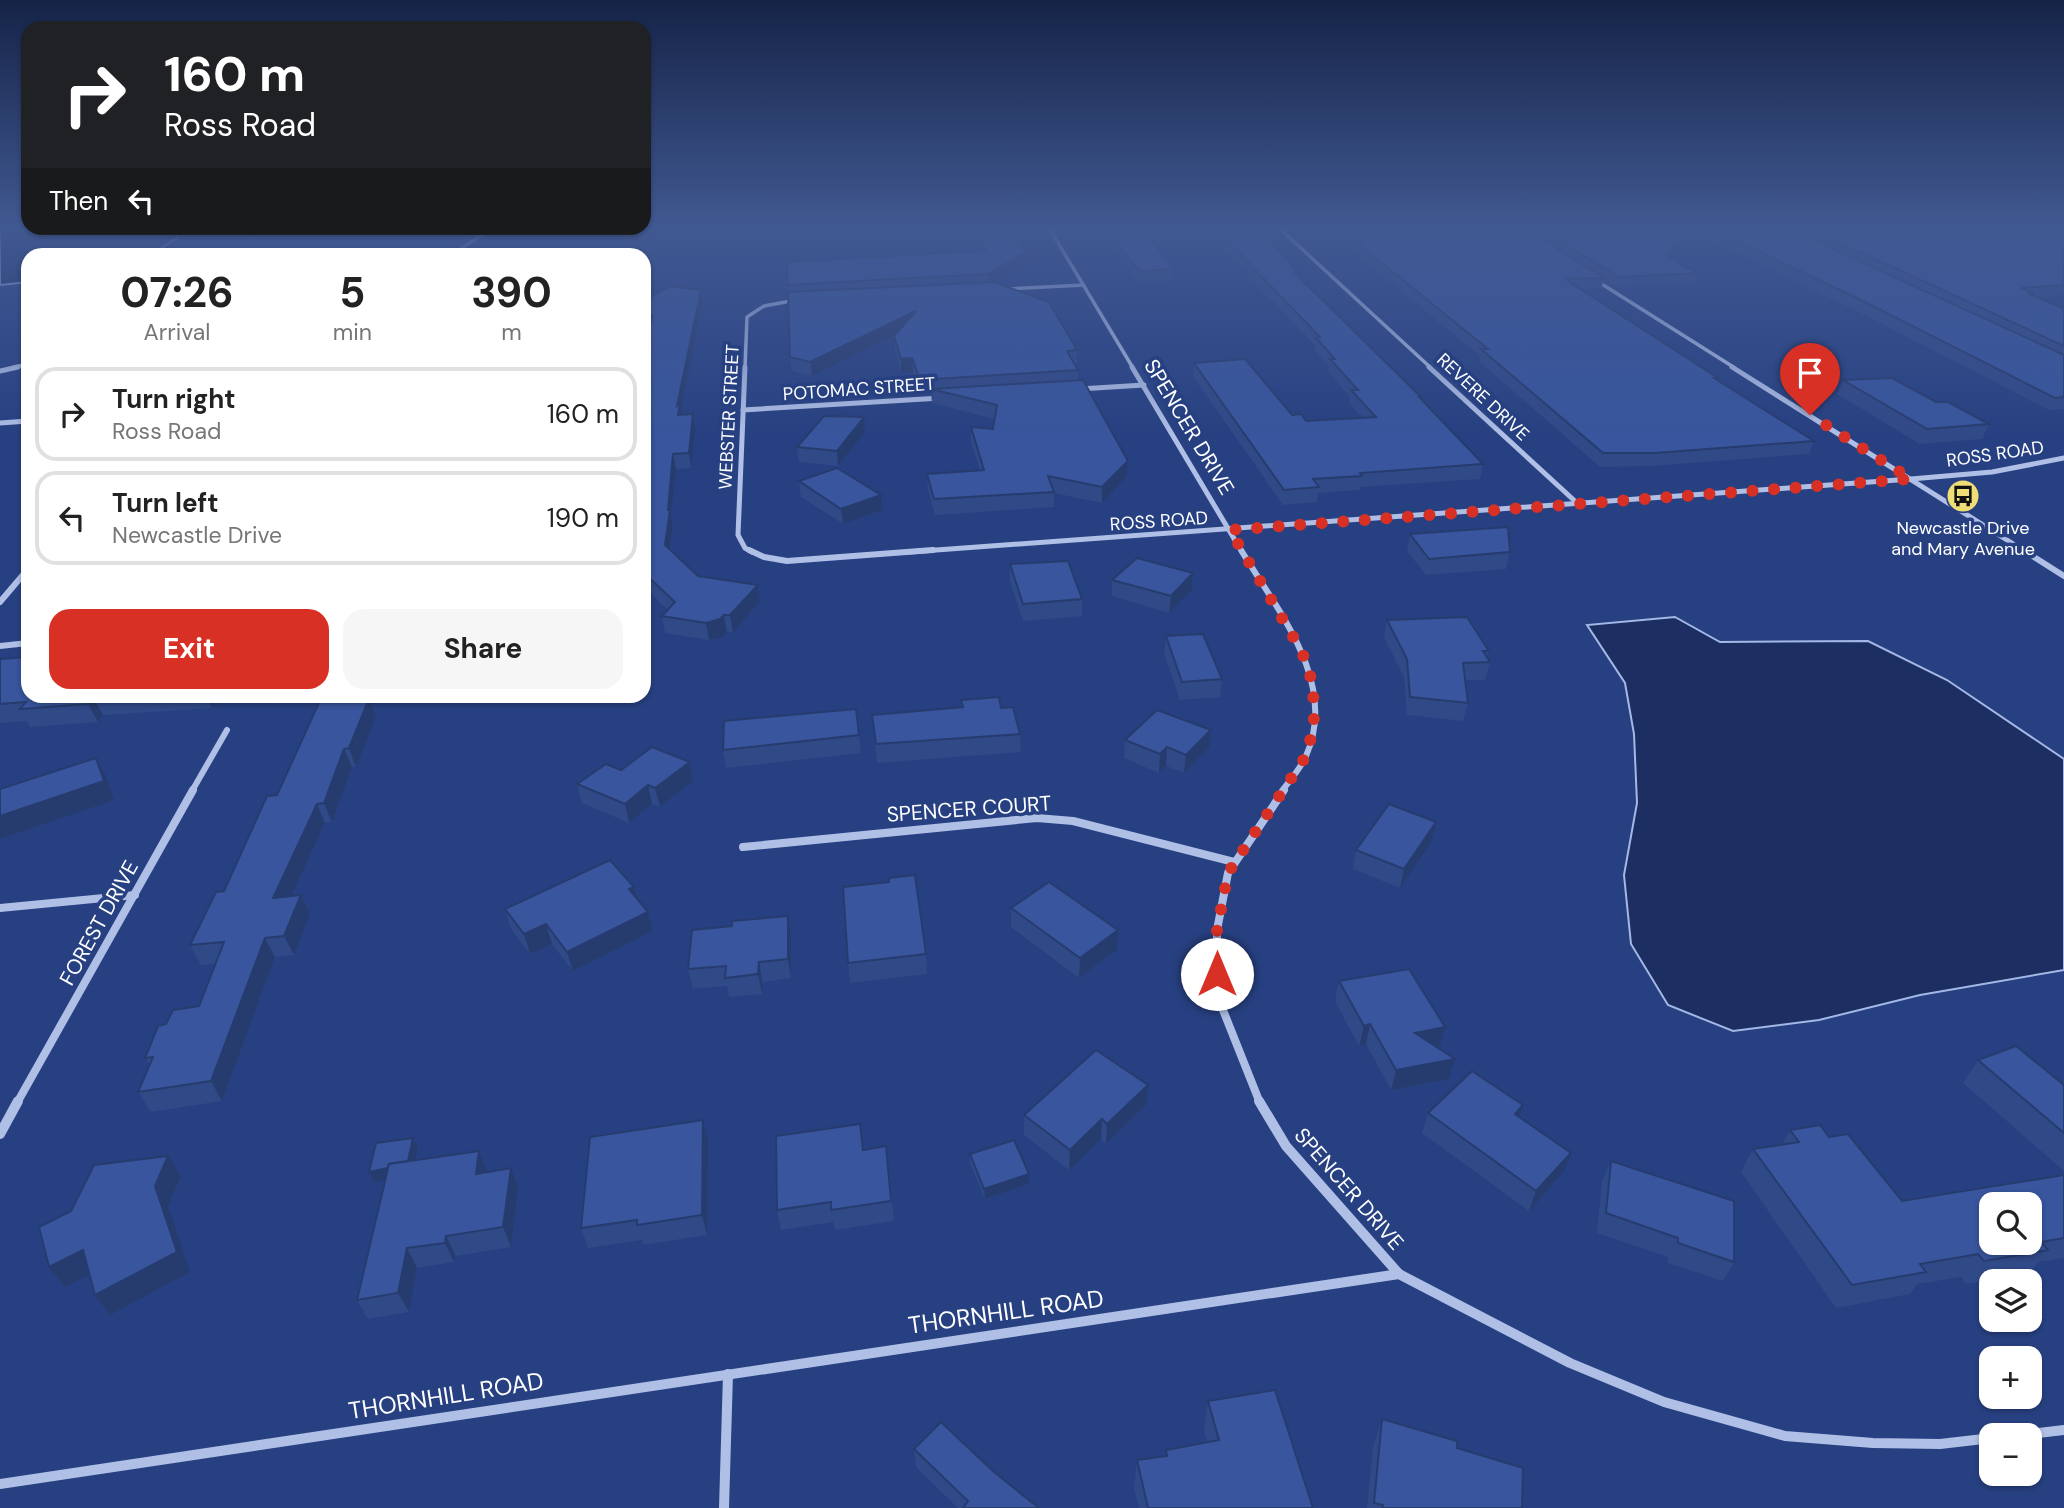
<!DOCTYPE html>
<meta charset="utf-8">
<style>
body{margin:0;font-family:"DM Sans",sans-serif;background:#f6f6f6;color:#222;height:100vh;display:flex;flex-direction:column;font-size:26px;white-space:nowrap}
*{box-sizing:border-box;margin:0}
p{font-size:23px;color:#767676}
.icon{flex:none;width:38px;height:38px;fill:none;stroke:currentColor;stroke-width:2;stroke-linecap:round;stroke-linejoin:round}
.map{position:relative;flex:1;overflow:hidden}
.drawer{position:absolute;left:21px;top:248px;width:630px;height:455px;display:flex;flex-direction:column;background:#fff;border-radius:21px;box-shadow:0 2px 5px #0004}
.drawer>*{flex:none}
.guide{position:absolute;left:21px;top:21px;width:630px;height:214px;border-radius:21px;box-shadow:0 2px 5px #0004;background:#202124;color:#fff;overflow:hidden}
.controls{position:absolute;left:1979px;top:1192px;display:grid;gap:14px}
.controls a{display:grid;place-items:center;width:63px;height:63px;border-radius:14px;background:#fff;box-shadow:0 2px 5px #0004;font-size:35px}
.pin{position:absolute;display:grid;place-items:center;width:60px;height:60px;color:#fff;margin:-72px -30px;border-radius:50% 50% 50% 0;rotate:-45deg;box-shadow:0 0 7px #0007}
.pin .icon{rotate:45deg}
.me{position:absolute;width:77px;margin:-38px;rotate:0deg;stroke-linejoin:round;filter:drop-shadow(0 0 5px #0008)}
.turn{display:flex;align-items:center;gap:24px;height:147px;padding:0 28px;font-size:32px}
.turn .icon{width:91px;height:91px;stroke-width:2.5}
.turn b{display:block;font-size:49px;line-height:60px}
.then{display:flex;align-items:center;height:66px;padding:0 28px;background:#0003;gap:14px;font-size:26px}
.eta{display:flex;justify-content:space-evenly;align-items:center;height:119px;text-align:center}
.eta b{font-size:42px;font-weight:700;line-height:49px}
.cta{display:flex;gap:14px;margin-top:auto;padding:14px 28px}
.cta a{flex:1;height:80px;border-radius:21px;background:#d93025;color:#fff;font-size:28px;font-weight:700;line-height:80px;text-align:center}
.cta a+a{background:#f6f6f6;color:#222}
ul{padding:0;list-style:none}
li{display:flex;align-items:center;gap:21px;height:94px;margin:0 14px 10px;padding:0 14px;border:4px solid #e0e0e0;border-radius:21px}
li div{flex:1}
li b{display:block;font-size:26px}
li em{font-style:normal}
.map>svg:first-child{display:block}
.water{fill:#1c2e62;stroke:#a4b8e6;stroke-width:2}
.lines{fill:none;stroke-linecap:round;stroke-linejoin:round}
.street-far4{stroke:#afbfe6;stroke-width:3.5}
.street-far3{stroke:#afbfe6;stroke-width:5}
.street-far2{stroke:#afbfe6;stroke-width:6}
.street-far1{stroke:#afbfe6;stroke-width:8}
.street{stroke:#afbfe6;stroke-width:10}
.wall{fill:#304987}
.shaded-wall{fill:#273c6e}
.building{fill:#38559d;stroke:#273c6e;stroke-width:2;fill-rule:evenodd}
.route{stroke:#d93025;stroke-width:12;stroke-dasharray:0 21.6}
.labels{text-anchor:middle;stroke-width:7;stroke-linejoin:round;paint-order:stroke}
.far-street-label{font-size:18px;fill:#fff;stroke:#274081}
.far-poi-label{font-size:18px;fill:#fff;stroke:#274081}
.street-label{font-size:21px;fill:#fff;stroke:#274081}
.near-street-label{font-size:24px;fill:#fff;stroke:#274081}
</style>
<div class="map">
<svg width="2064" height="1508" viewBox="0 0 2064 1508">
<rect width="100%" height="100%" fill="#274081"/>
<g class="water">
<polygon points="0,226 180,228 177,238 150,255 28,256 28,282 0,285"/>
<polygon points="1675,617 1720,642 1868,641 1947,680 2064,759 2064,970 1920,995 1819,1020 1733,1031 1668,1005 1631,944 1624,875 1637,803 1634,734 1625,683 1587,625"/>
</g>
<g class="lines">
<g class="street-far4">
<polyline points="1048,226 1133,368"/>
<polyline points="1277,226 1431,368"/>
<polyline points="444,256 462,248 492,228"/>
<polyline points="1597,281 1735,368"/>
<polyline points="1007,289 1084,285"/>
<polyline points="11,368 28,364"/>
<polyline points="745,368 747,317 764,306 796,300"/>
</g>
<g class="street-far3">
<polyline points="745,367 738,535 745,548 752,552"/>
<polyline points="1132,367 1242,552"/>
<polyline points="1429,367 1577,503"/>
<polyline points="1732,367 2026,552"/>
<polyline points="0,371 18,367"/>
<polyline points="1079,389 1144,385"/>
<polyline points="743,410 941,398"/>
<polyline points="0,423 28,421"/>
<polyline points="909,552 1911,479 1992,472 2064,458"/>
</g>
<g class="street-far2">
<polyline points="749,550 764,557 787,561 933,550"/>
<path d="M1241,550c36,60 98,132 65,206 -5,12 -16,24 -24,35"/>
<polyline points="2023,550 2064,576"/>
<polyline points="0,602 28,569"/>
<polyline points="0,646 28,643"/>
<polyline points="192,791 227,730"/>
</g>
<g class="street-far1">
<polyline points="743,847 1037,818 1073,821 1234,862"/>
<polyline points="0,908 135,895"/>
<polyline points="17,1103 193,790"/>
<polyline points="1260,1103 1223,1010 1217,974 1217,930 1228,873 1284,790"/>
</g>
<g class="street">
<polyline points="1259,1101 1286,1146 1399,1274"/>
<polyline points="0,1134 18,1101"/>
<polyline points="2021,1435 2064,1430"/>
<polyline points="0,1484 1399,1274 1570,1363 1664,1402 1785,1436 1873,1443 1940,1444 1992,1438"/>
<polyline points="724,1508 728,1374"/>
</g>
</g>
<g class="wall">
<polygon points="1093,226 1256,226 1299,273 1299,277 1421,397 1421,399 1483,464 1480,479 1360,487 1360,490 1318,493 1317,502 1283,505 1193,376 1194,363 1292,415 1306,421 1362,417 1349,403 1350,397 1328,372 1329,366 1314,350 1315,346 1205,230 1146,233 1173,269 1172,281 1139,282"/>
<polygon points="1323,226 2064,226 2064,295 2037,297 2064,309 2064,409 2049,410 1855,310 1686,228 1670,258 1698,273 1695,283 1617,287 1604,280 1601,288 1581,289 1718,378 1717,380 1814,441 1809,454 1651,466 1600,467 1479,361 1480,356"/>
<polygon points="976,228 1023,249 1032,260 995,282 1077,350 1077,364 1075,364 1078,370 1078,380 1128,461 1127,476 1102,503 1054,493 1054,507 935,515 928,490 927,474 980,470 971,442 971,427 993,429 995,419 932,403 931,393 920,394 913,372 901,373 895,349 894,336 896,334 812,376 792,371 790,357 788,285 982,251 976,238"/>
<polygon points="701,290 703,302 681,409 682,415 693,414 695,429 691,468 676,469 671,516 673,526 670,550 698,576 760,601 733,633 727,632 723,637 709,640 665,633 662,616 668,610 645,588 644,588 644,353 649,330 644,330 644,301"/>
<polygon points="1843,380 1936,402 1989,424 1982,439 1920,444 1837,394"/>
<polygon points="864,417 865,432 838,466 799,462 797,447"/>
<polygon points="799,481 882,510 843,524 801,497"/>
<polygon points="1410,534 1510,552 1506,569 1426,575 1407,551"/>
<polygon points="1010,564 1082,599 1082,616 1023,621 1010,581"/>
<polygon points="1193,573 1192,590 1169,613 1112,596 1112,580"/>
<polygon points="1387,620 1489,651 1487,657 1490,662 1485,680 1465,680 1468,703 1463,721 1407,715 1404,677 1384,637"/>
<polygon points="1166,636 1222,679 1220,697 1180,700 1164,653"/>
<polygon points="0,659 28,696 219,696 212,708 103,715 98,722 30,727 27,721 0,723"/>
<polygon points="268,696 366,696 365,699 376,717 356,767 352,767 332,822 325,823 292,896 301,895 310,914 294,955 275,957 222,1101 151,1112 138,1092 150,1065 145,1058 166,1024 199,1006 215,964 201,965 190,945 224,891 277,795 321,700 272,704"/>
<polygon points="961,700 1001,708 1020,734 1021,752 877,763 872,715 961,707"/>
<polygon points="856,709 861,753 726,768 723,750"/>
<polygon points="1125,740 1209,748 1184,773 1166,766 1159,773 1124,758"/>
<polygon points="690,762 693,781 660,807 652,804 629,823 582,803 577,784 621,770"/>
<polygon points="1432,841 1400,888 1353,869 1356,850"/>
<polygon points="634,887 637,898 648,912 653,931 573,971 552,944 530,954 511,929 505,909"/>
<polygon points="1011,908 1117,950 1079,978 1011,927"/>
<polygon points="791,935 791,978 762,982 762,994 729,997 727,986 693,989 688,969"/>
<polygon points="926,954 927,974 850,983 848,963"/>
<polygon points="1339,981 1445,1027 1440,1047 1438,1048 1455,1059 1449,1079 1391,1090 1366,1044 1359,1046 1335,1001"/>
<polygon points="1978,1060 2064,1085 2064,1171 1963,1083"/>
<polygon points="1146,1105 1106,1144 1101,1139 1069,1170 1024,1135 1024,1115"/>
<polygon points="1523,1105 1519,1117 1563,1173 1529,1211 1422,1133 1428,1113"/>
<polygon points="1790,1130 1829,1137 1902,1201 2064,1175 2064,1258 2038,1262 2030,1273 1966,1284 1961,1277 1917,1284 1910,1294 1836,1308 1741,1172 1753,1149 1782,1144"/>
<polygon points="413,1138 418,1148 415,1160 479,1151 487,1172 518,1188 511,1247 456,1256 454,1262 417,1268 409,1312 368,1319 357,1300 385,1180 374,1182 369,1172"/>
<polygon points="708,1140 707,1235 643,1245 642,1240 588,1248 581,1228"/>
<polygon points="886,1146 894,1221 835,1230 833,1222 781,1230 777,1210 863,1150"/>
<polygon points="970,1154 1029,1174 1029,1184 985,1199 970,1164"/>
<polygon points="1611,1161 1734,1262 1723,1281 1668,1263 1668,1257 1597,1233 1602,1181"/>
<polygon points="1208,1401 1313,1508 1139,1508 1134,1488 1137,1460 1165,1456 1166,1450 1207,1442 1204,1430"/>
<polygon points="1382,1419 1457,1448 1522,1508 1367,1508 1373,1447"/>
<polygon points="914,1449 994,1472 1039,1508 958,1508 916,1467"/>
</g>
<g class="shaded-wall">
<polygon points="1684,226 1686,226 1686,228 1665,267 1668,257"/>
<polygon points="1032,249 1032,260 989,286 988,274"/>
<polygon points="701,290 703,302 681,409 683,419 681,430 677,406"/>
<polygon points="916,311 917,324 812,376 810,362"/>
<polygon points="912,358 913,372 901,373 901,359"/>
<polygon points="693,414 695,429 691,468 689,453"/>
<polygon points="864,417 865,432 838,466 837,451"/>
<polygon points="673,454 676,469 671,516 673,526 668,562 665,545"/>
<polygon points="1128,461 1127,476 1102,503 1102,487"/>
<polygon points="881,495 882,510 843,524 841,509"/>
<polygon points="1193,573 1192,590 1169,613 1171,596"/>
<polygon points="758,585 760,601 733,633 730,615"/>
<polygon points="724,615 727,632 723,637 709,640 706,623"/>
<polygon points="207,696 219,696 212,708"/>
<polygon points="352,696 366,696 357,718 350,700"/>
<polygon points="93,697 103,715 98,722 88,704"/>
<polygon points="369,699 376,717 356,767 349,748"/>
<polygon points="1211,730 1209,748 1184,773 1186,755"/>
<polygon points="1167,747 1166,766 1159,773 1160,754"/>
<polygon points="344,749 352,767 332,822 324,803"/>
<polygon points="96,758 106,776 114,800 0,839 0,816"/>
<polygon points="690,762 693,781 660,807 655,788"/>
<polygon points="648,785 652,804 629,823 625,804"/>
<polygon points="317,804 325,823 282,917 273,898"/>
<polygon points="1436,822 1432,841 1400,888 1404,869"/>
<polygon points="634,887 639,906 629,889"/>
<polygon points="301,895 310,914 294,955 284,936"/>
<polygon points="648,912 653,931 573,971 567,952"/>
<polygon points="788,916 791,935 791,978 788,959"/>
<polygon points="546,924 552,944 530,954 524,934"/>
<polygon points="1118,930 1117,950 1079,978 1080,958"/>
<polygon points="265,938 275,957 222,1101 211,1081"/>
<polygon points="759,962 762,982 762,994 758,974"/>
<polygon points="1370,1024 1366,1044 1359,1046 1364,1026"/>
<polygon points="1445,1027 1440,1047 1410,1053 1415,1033"/>
<polygon points="1455,1059 1449,1079 1391,1090 1396,1070"/>
<polygon points="1148,1085 1146,1105 1106,1144 1107,1124"/>
<polygon points="1523,1105 1516,1125 1515,1114"/>
<polygon points="1102,1119 1101,1139 1069,1170 1070,1150"/>
<polygon points="703,1120 708,1140 707,1235 702,1215"/>
<polygon points="413,1138 418,1148 412,1175 374,1182 369,1172"/>
<polygon points="479,1151 487,1171 484,1194 476,1174"/>
<polygon points="1571,1153 1563,1173 1529,1211 1536,1191"/>
<polygon points="168,1156 181,1176 168,1206 190,1272 110,1315 95,1295 155,1186"/>
<polygon points="511,1168 518,1188 511,1247 503,1227"/>
<polygon points="1029,1174 1029,1184 985,1199 984,1189"/>
<polygon points="446,1236 456,1256 454,1262 445,1243"/>
<polygon points="407,1248 417,1268 409,1312 398,1293"/>
<polygon points="83,1250 98,1270 65,1287 49,1267"/>
</g>
<g class="building">
<polygon points="1012,226 1023,249 1032,249 988,274 788,285 787,262 986,251 976,228"/>
<polygon points="1102,226 1141,226 1173,269 1140,271"/>
<polygon points="1213,226 1256,226 1299,273 1295,273 1421,397 1419,397 1483,464 1360,473 1362,476 1313,479 1319,487 1284,490 1194,363 1245,359 1292,415 1301,414 1306,421 1376,417 1351,390 1358,390 1330,359 1335,359 1316,338 1320,337"/>
<polygon points="1336,226 1521,226 1604,278 1567,279 1571,283 1718,378 1714,378 1814,441 1655,453 1603,453 1481,349 1488,349"/>
<polygon points="1535,226 1684,226 1668,257 1698,273 1619,277"/>
<polygon points="1705,226 1783,226 2064,355 2064,397 2055,398 1859,299"/>
<polygon points="1804,226 2064,226 2064,285 2021,288 2034,293 2028,293 2064,309 2064,346"/>
<polygon points="994,282 1049,302 1077,350 1067,351 1078,370 920,380 912,358 901,359 894,336 916,311 810,362 790,357 788,292"/>
<polygon points="669,286 701,290 677,406 680,404 678,415 693,414 689,453 673,454 668,510 670,510 665,545 698,576 758,585 730,615 724,615 720,619 706,623 662,616 675,602 644,573 644,353 652,316 644,317 644,301"/>
<polygon points="1892,378 1936,402 1948,402 1989,424 1927,429 1843,380"/>
<polygon points="1083,380 1128,461 1102,487 1048,476 1054,492 934,499 927,474 984,470 971,427 993,429 997,405 931,389"/>
<polygon points="824,416 864,417 837,451 797,447"/>
<polygon points="837,468 881,495 841,509 799,481"/>
<polygon points="1508,527 1510,552 1429,559 1410,534"/>
<polygon points="1137,558 1193,573 1171,596 1112,580"/>
<polygon points="1068,561 1082,599 1023,604 1010,564"/>
<polygon points="1467,617 1489,651 1483,651 1490,662 1463,663 1468,703 1410,697 1407,659 1387,620"/>
<polygon points="1203,634 1222,679 1182,682 1166,636"/>
<polygon points="28,657 28,696 102,696 93,697 88,704 20,709 26,702 0,704 0,659"/>
<polygon points="322,696 352,696 350,700 369,699 349,748 344,749 324,803 317,804 273,898 301,895 284,936 265,938 211,1081 138,1092 153,1057 145,1058 158,1026 166,1024 173,1010 199,1006 224,942 190,945 216,892 224,891 267,796 277,795"/>
<polygon points="999,697 1001,708 1013,707 1020,734 876,744 872,715 963,707 961,700"/>
<polygon points="856,709 859,735 723,750 724,721"/>
<polygon points="1157,710 1211,730 1186,755 1167,747 1160,754 1125,740"/>
<polygon points="652,747 690,762 655,788 648,785 625,804 577,784 606,764 621,770"/>
<polygon points="96,758 104,781 0,816 0,789"/>
<polygon points="1389,804 1436,822 1404,869 1356,850"/>
<polygon points="610,860 634,887 629,889 648,912 567,952 546,924 524,934 505,909"/>
<polygon points="915,875 926,954 848,963 843,887 889,882 889,878"/>
<polygon points="1049,882 1118,930 1080,958 1011,908"/>
<polygon points="788,916 788,959 759,962 758,974 725,978 726,966 688,969 692,930 732,926 732,921"/>
<polygon points="1409,969 1445,1027 1415,1033 1455,1059 1396,1070 1370,1024 1364,1026 1339,981"/>
<polygon points="2016,1046 2064,1085 2064,1133 1978,1060"/>
<polygon points="1096,1050 1148,1085 1107,1124 1102,1119 1070,1150 1024,1115"/>
<polygon points="1472,1071 1523,1105 1515,1114 1571,1153 1536,1191 1428,1113"/>
<polygon points="703,1120 702,1215 637,1225 637,1220 581,1228 590,1137"/>
<polygon points="860,1124 863,1150 886,1146 891,1201 831,1210 831,1202 777,1210 776,1136"/>
<path d="M1820,1125l9,12 19,-3 54,67 162,-26v63l-23,4 7,8 -64,11 -6,-7 -58,10 6,8 -74,13 -99,-136 46,-7 -9,-12zM1992,1204h38v38h-38z"/>
<polygon points="413,1138 408,1161 389,1164 388,1168 369,1172 376,1143"/>
<polygon points="1014,1140 1029,1174 984,1189 970,1154"/>
<polygon points="479,1151 476,1174 511,1168 503,1227 446,1236 445,1243 407,1248 398,1293 357,1300 389,1164"/>
<polygon points="168,1156 155,1186 177,1252 95,1295 83,1250 49,1267 39,1227 71,1211 94,1165"/>
<polygon points="1611,1161 1734,1201 1734,1262 1678,1243 1678,1238 1606,1213"/>
<polygon points="1275,1390 1313,1508 1148,1508 1137,1460 1167,1456 1166,1450 1219,1440 1208,1401"/>
<polygon points="1382,1419 1457,1441 1457,1448 1523,1468 1522,1508 1382,1508 1383,1505 1374,1503"/>
<polygon points="941,1422 994,1472 1039,1508 963,1508 968,1501 914,1449"/>
</g>
<linearGradient id="sky" x2="0" y2="1"><stop stop-color="#152347"/><stop offset="0.52" stop-color="#415992"/><stop offset="1" stop-color="#415992" stop-opacity="0"/></linearGradient>
<rect width="2064" height="437" fill="url(#sky)"/>
<g class="lines">
<polyline class="route" points="1217,974 1217,930 1228,873 1306,756 1314,726 1313,684 1302,652 1230,530 1911,479 1810,415"/>
</g>
<defs>
<symbol id="bus-disc" viewBox="-11 -11 22 22"><circle r="9.5" fill="#eede75" stroke="#274081"/><path d="M-5-6H5V4H4V6H2V4H-2V6H-4V4H-5ZM-3.5-4V0h7V-4ZM-3.5 1.2v1.5H-2V1.2ZM2 1.2v1.5H3.5V1.2Z" fill="#111"/></symbol>
</defs>
<g fill-rule="evenodd">
<use href="#bus-disc" x="1944" y="477" width="38" height="38"/>
</g>
<g class="labels">
<g class="far-street-label">
<text transform="translate(859 389) rotate(-4)" y="6">POTOMAC STREET</text>
<text transform="translate(1483 397) rotate(43)" y="6">REVERE DRIVE</text>
<text transform="translate(729 417) rotate(-87)" y="6">WEBSTER STREET</text>
<text transform="translate(1995 454) rotate(-8)" y="6">ROSS ROAD</text>
<text transform="translate(1159 521) rotate(-4)" y="6">ROSS ROAD</text>
</g>
<g class="far-poi-label">
<text x="1963" y="534">Newcastle Drive<tspan x="1963" dy="21">and Mary Avenue</tspan></text>
</g>
<g class="street-label">
<text transform="translate(1189 427) rotate(59)" y="7">SPENCER DRIVE</text>
<text transform="translate(969 809) rotate(-4)" y="7">SPENCER COURT</text>
<text transform="translate(99 923) rotate(-61)" y="7">FOREST DRIVE</text>
<text transform="translate(1349 1189) rotate(49)" y="7">SPENCER DRIVE</text>
</g>
<g class="near-street-label">
<text transform="translate(1006 1312) rotate(-8)" y="8">THORNHILL ROAD</text>
<text transform="translate(446 1396) rotate(-9)" y="8">THORNHILL ROAD</text>
</g>
</g>
</svg>
<div class="controls">
<a><svg class="icon" aria-label="search" viewBox="0 0 24 24"><circle cx="10" cy="10" r="6"/><path d="M15 15l6 6"/></svg></a>
<a><svg class="icon" aria-label="layers" viewBox="0 0 24 24"><path d="M12 4l9 5-9 5-9-5zM3 14l9 5 9-5"/></svg></a>
<a>+</a>
<a>−</a>
</div>
<div class="pin" style="left:1810px;top:415px;background:#d93025"><svg class="icon" aria-label="arrive" viewBox="0 0 24 24"><path d="M6 21V4h12l-3 4 3 4H6"/></svg></div>
<svg class="me" style="left:1217px;top:974px" viewBox="-20 -20 40 40"><circle r="19" fill="#fff"/><path d="M0-13L10 11 0 6-10 11z" fill="#d93025"/></svg>
<div class="guide">
<div class="turn"><svg class="icon" aria-label="right" viewBox="0 0 24 24"><path d="M7 20v-9h11M14 6l5 5-5 5"/></svg><div><b>160 m</b>Ross Road</div></div>
<div class="then">Then<svg class="icon" aria-label="left" viewBox="0 0 24 24"><path d="M17 20v-9H6M10 6l-5 5 5 5"/></svg></div>
</div>
<section class="drawer">
<div class="eta">
<div><b>07:26</b><p>Arrival</p></div>
<div><b>5</b><p>min</p></div>
<div><b>390</b><p>m</p></div>
</div>
<ul>
<li><svg class="icon" aria-label="right" viewBox="0 0 24 24"><path d="M7 20v-9h11M14 6l5 5-5 5"/></svg><div><b>Turn right</b><p>Ross Road</p></div><em>160 m</em></li>
<li><svg class="icon" aria-label="left" viewBox="0 0 24 24"><path d="M17 20v-9H6M10 6l-5 5 5 5"/></svg><div><b>Turn left</b><p>Newcastle Drive</p></div><em>190 m</em></li>
</ul>
<div class="cta"><a>Exit</a><a>Share</a></div>
</section>
</div>
